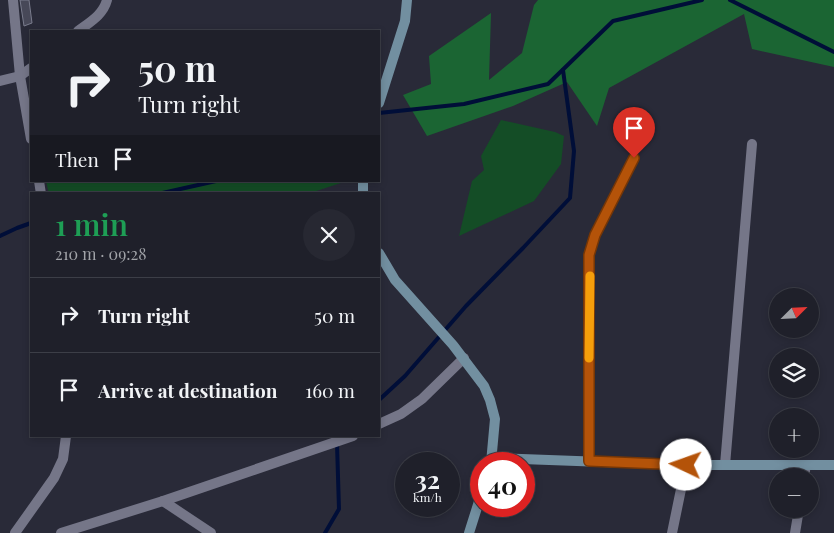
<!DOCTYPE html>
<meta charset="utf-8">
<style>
body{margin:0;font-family:"Playfair Display",serif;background:#272832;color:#f1f3f6;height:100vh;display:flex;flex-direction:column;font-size:19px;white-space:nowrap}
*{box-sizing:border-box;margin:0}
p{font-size:16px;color:#a1a3a8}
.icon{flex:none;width:28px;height:28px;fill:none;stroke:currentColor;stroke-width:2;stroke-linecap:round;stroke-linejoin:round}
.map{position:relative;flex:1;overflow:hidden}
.side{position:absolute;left:30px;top:192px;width:350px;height:245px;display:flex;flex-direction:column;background:#1f202a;border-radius:0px;box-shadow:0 2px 8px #0003,0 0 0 1px #3c3e47}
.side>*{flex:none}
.hud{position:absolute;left:30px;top:30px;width:350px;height:152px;border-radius:0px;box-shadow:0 2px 8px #0003,0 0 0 1px #3c3e47;background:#1f202a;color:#f1f3f6;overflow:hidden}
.needle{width:32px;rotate:66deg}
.fabs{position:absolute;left:769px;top:288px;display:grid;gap:10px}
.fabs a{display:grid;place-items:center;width:50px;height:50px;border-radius:50%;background:#1f202a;box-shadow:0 2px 8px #0003,0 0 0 1px #3c3e47;font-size:25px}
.speed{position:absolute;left:395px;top:452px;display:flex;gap:10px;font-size:25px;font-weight:700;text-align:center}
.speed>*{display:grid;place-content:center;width:65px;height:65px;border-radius:50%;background:#1f202a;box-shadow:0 2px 8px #0003,0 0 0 1px #3c3e47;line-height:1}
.speed small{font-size:12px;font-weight:400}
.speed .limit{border:8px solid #d22;background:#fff;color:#111}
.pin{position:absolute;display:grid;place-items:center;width:42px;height:42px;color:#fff;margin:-51px -21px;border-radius:50% 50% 50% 0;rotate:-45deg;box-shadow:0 0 5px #0007}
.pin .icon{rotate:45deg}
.me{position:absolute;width:55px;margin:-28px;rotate:273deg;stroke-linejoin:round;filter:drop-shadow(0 0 4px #0008)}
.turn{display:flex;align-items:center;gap:18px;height:105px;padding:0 25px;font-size:22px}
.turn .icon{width:65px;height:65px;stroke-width:2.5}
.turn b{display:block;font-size:35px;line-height:42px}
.then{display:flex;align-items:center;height:48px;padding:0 25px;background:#0003;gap:10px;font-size:19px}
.round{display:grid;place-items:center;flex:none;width:52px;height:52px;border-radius:26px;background:#272832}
.summary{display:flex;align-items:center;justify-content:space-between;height:85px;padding:0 25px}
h1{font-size:30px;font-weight:600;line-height:38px;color:#1e9e55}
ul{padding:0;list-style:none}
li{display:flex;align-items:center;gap:15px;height:75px;padding:0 25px;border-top:1px solid #3c3e47}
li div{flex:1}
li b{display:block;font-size:19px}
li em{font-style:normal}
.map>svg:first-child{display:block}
.green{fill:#144d26}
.forest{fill:#1b6533}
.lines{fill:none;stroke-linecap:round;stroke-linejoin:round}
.stream{stroke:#000e38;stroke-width:4}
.building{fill:#474858;stroke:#7a7c8d}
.street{stroke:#757688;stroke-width:10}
.secondary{stroke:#728fa0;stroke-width:10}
.route-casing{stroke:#753606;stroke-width:12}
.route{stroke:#b45309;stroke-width:9}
.slow{stroke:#f59e0b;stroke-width:9}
</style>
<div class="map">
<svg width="834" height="533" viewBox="0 0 834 533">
<rect width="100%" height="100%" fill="#292a38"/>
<g class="green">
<polygon points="501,120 555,132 564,136 561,164 534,201 459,236 472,181 484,170 481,156"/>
<polygon points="46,181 347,181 307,194 49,194"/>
</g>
<polygon class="forest" points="538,0 834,0 834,67 752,49 744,14 609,88 597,126 567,82 513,106 427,136 403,95 431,84 429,56 491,13 489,80 522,53 534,5"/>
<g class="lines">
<g class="stream">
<polyline points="730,0 834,52"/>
<polyline points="379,113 464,104 548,84 613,21 702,0"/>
<polyline points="158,194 216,181"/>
<polyline points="0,236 17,228 31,223"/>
<polyline points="379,400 405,376 466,306 523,248 570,198 574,151 563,70"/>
<polyline points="325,533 339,509 337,444"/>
</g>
</g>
<polygon class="building" points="20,0 29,0 32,23 24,26"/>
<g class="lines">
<g class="street">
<polyline points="13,0 20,76 31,139"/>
<path d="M78,31c12,-9 25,-16 29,-31"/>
<polyline points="0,81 20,76 31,68"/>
<polyline points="39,181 41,194"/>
<polyline points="379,424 401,414 422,399 464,358"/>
<polyline points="589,461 589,255 595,235 634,158"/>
<polyline points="725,465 752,144"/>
<polyline points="804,476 806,465"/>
<polyline points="163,501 211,533"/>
<polyline points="15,533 54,478 63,459 66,436"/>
<polyline points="61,533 163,501 353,436"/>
<polyline points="672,533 686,465"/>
<polyline points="795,533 799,509"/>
</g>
<g class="secondary">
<polyline points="379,103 405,21 407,0"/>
<polyline points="363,194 363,181"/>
<polyline points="379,253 395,280 453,345 484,386 490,400 495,419 491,463"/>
<polyline points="493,458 686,465 834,465"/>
<polyline points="469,533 481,495"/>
</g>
</g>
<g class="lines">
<defs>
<polyline id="route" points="634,158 595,235 589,255 589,461 686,465"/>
</defs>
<use href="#route" class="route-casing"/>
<use href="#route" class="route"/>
<polyline class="slow" points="589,358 590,276"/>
</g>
</svg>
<div class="fabs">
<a><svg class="needle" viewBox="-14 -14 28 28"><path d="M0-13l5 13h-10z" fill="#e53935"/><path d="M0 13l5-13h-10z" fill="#a1a3a8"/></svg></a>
<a><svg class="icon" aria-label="layers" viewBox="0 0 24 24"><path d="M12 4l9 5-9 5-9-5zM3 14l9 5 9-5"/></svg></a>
<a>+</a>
<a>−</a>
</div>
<div class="speed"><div>32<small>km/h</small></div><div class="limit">40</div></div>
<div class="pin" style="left:634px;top:158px;background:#d93025"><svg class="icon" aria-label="arrive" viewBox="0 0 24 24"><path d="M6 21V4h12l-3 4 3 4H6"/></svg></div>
<svg class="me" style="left:686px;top:465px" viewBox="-20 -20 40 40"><circle r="19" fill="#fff"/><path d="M0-13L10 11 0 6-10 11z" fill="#b45309"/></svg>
<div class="hud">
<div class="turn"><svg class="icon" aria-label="right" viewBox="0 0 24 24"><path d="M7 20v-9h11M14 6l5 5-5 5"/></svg><div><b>50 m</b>Turn right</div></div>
<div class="then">Then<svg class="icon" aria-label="arrive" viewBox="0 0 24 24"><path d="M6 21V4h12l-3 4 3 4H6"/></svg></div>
</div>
<section class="side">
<div class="summary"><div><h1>1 min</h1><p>210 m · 09:28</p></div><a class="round"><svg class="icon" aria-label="close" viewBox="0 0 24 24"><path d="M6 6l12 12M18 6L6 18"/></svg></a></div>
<ul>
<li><svg class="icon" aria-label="right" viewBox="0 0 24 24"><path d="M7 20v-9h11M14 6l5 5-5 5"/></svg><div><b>Turn right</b></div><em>50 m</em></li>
<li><svg class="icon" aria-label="arrive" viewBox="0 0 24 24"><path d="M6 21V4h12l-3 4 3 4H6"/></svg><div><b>Arrive at destination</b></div><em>160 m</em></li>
</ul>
</section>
</div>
